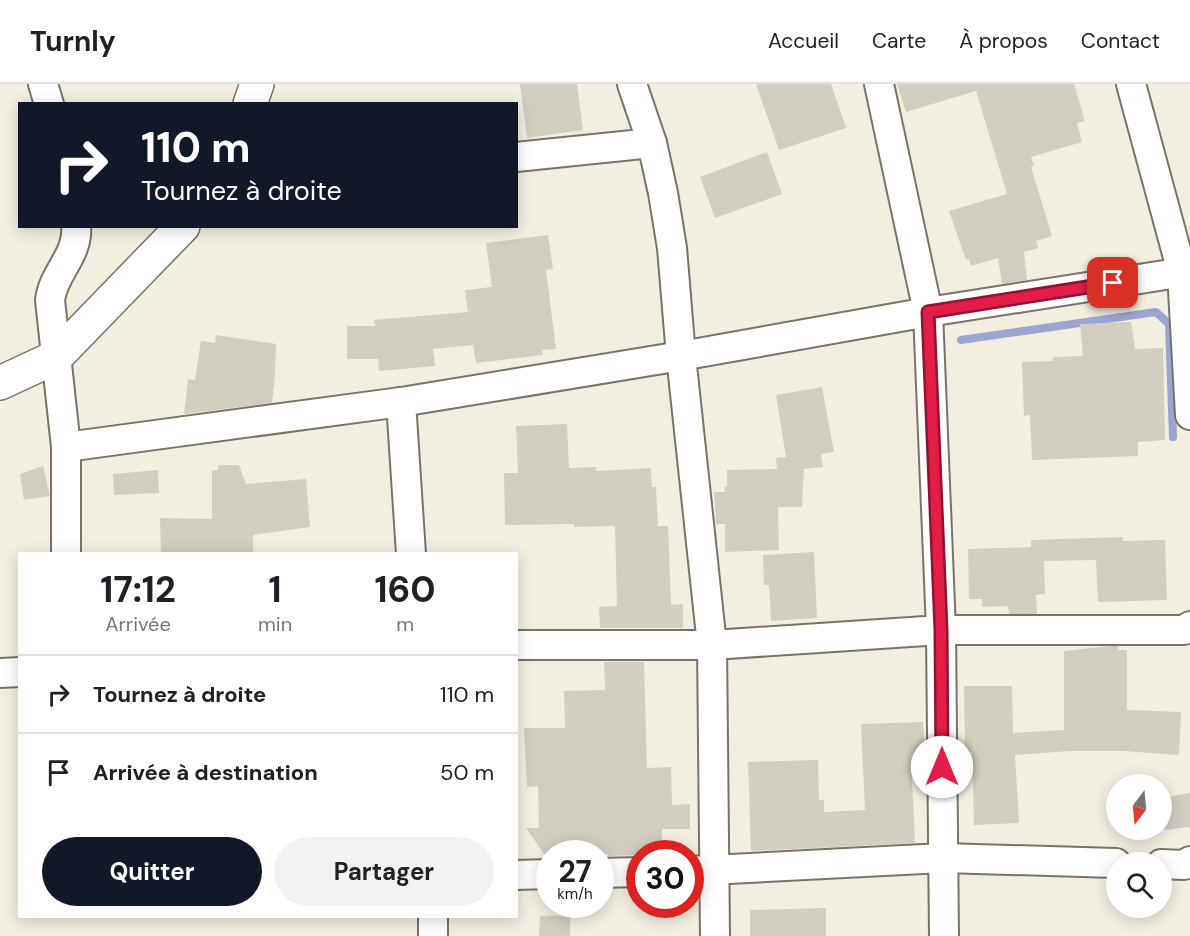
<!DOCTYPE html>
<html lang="fr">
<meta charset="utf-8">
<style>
body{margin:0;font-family:"DM Sans",sans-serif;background:#f2f2f2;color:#202124;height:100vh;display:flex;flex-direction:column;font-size:22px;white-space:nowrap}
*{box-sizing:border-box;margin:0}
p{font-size:20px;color:#757577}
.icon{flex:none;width:33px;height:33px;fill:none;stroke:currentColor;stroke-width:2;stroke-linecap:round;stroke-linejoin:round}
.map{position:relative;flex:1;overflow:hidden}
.drawer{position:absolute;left:18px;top:468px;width:500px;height:366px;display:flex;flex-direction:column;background:#fff;border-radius:0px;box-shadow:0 3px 15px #0003}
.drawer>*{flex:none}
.banner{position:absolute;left:18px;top:18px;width:500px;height:126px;border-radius:0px;box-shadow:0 3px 15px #0003;background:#111827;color:#fff;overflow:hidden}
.needle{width:39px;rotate:196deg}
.fabs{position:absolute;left:1106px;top:690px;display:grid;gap:12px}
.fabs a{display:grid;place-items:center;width:66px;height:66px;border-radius:50%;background:#fff;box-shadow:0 3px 15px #0003;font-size:30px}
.speed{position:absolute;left:536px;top:756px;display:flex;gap:12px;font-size:30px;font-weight:700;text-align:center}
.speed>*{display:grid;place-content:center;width:78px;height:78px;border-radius:50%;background:#fff;box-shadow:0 3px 15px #0003;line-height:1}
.speed small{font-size:15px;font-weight:400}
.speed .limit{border:9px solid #d22;background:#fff;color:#111}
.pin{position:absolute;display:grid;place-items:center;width:51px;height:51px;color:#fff;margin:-26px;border-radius:12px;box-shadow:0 3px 9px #0006}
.me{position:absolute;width:66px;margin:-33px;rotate:0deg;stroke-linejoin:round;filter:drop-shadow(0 0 4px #0008)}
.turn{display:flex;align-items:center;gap:21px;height:126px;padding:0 24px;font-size:27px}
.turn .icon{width:78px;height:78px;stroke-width:2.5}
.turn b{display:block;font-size:42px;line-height:51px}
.eta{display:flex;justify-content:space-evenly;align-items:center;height:102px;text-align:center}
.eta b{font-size:36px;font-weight:700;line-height:42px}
.primary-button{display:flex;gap:12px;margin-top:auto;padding:12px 24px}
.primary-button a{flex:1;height:69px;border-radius:36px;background:#111827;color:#fff;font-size:24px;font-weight:700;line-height:69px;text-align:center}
.primary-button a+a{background:#f2f2f2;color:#202124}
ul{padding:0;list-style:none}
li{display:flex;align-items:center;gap:18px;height:78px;padding:0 24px;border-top:2px solid #e0e0e0}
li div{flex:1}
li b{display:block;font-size:22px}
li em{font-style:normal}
header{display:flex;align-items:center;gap:36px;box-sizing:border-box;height:84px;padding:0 30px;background:#fff;border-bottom:2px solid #e0e0e0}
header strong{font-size:28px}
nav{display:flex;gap:33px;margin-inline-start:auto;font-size:21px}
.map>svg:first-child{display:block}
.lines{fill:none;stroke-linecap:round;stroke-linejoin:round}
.stream{stroke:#9ba5d0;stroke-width:8}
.building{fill:#d2cfc0}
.street-casing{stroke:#787567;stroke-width:32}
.secondary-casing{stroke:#787567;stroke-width:36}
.street{stroke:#fff;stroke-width:28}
.secondary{stroke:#fff;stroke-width:33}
.route-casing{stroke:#92132f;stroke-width:15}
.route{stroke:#e11d48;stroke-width:10}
</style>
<header>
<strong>Turnly</strong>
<nav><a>Accueil</a><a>Carte</a><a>À propos</a><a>Contact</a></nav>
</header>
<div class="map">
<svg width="1190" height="852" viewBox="0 0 1190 852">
<rect width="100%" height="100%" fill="#f3efe0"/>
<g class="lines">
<polyline class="stream" points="961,256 1156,228 1169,240 1173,353"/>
</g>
<g class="building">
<polygon points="520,0 577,0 583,46 527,54"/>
<polygon points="756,0 831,0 846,44 779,66"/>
<polygon points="897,0 1074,0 1085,37 1077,39 1082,58 1031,73 1034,82 1031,83 1052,152 1036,157 1038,164 1024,168 1027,196 1002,200 998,174 971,182 969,175 966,176 949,127 1007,110 976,7 906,28"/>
<polygon points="767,68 782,110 715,134 700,93"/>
<polygon points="548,151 553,185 546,186 556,265 542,266 543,271 476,279 473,261 433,265 435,282 379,287 378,275 347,275 347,242 375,242 374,236 468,228 465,206 492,203 486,159"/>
<polygon points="1131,238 1135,265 1163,264 1165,356 1138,358 1138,372 1032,376 1030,331 1024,332 1022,278 1053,277 1053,273 1083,272 1080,240"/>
<polygon points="216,251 276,260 275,291 272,319 184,330 188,295 195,296 201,257 215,259"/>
<polygon points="822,303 834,368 821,370 823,383 804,385 802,423 778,423 779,466 725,468 725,440 716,440 714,408 725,408 724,403 727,403 727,386 777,385 776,374 786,373 776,311"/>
<polygon points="567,340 569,384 596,383 596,387 651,384 652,403 656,403 658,442 668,442 671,521 683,520 683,544 600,544 599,523 617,522 615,442 574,443 574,440 505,441 504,389 518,389 516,342"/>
<polygon points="218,381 239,381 246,400 306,395 310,443 253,451 253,470 161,470 160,434 212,435 212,387 218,386"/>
<polygon points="43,382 50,412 24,416 20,390"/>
<polygon points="158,386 159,409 114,411 113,390"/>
<polygon points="1123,453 1123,457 1165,456 1167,516 1098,518 1096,476 1044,477 1045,510 1036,511 1037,530 1009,530 1008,522 982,523 982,515 969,515 968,465 1031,463 1031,456"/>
<polygon points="814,468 817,534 771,537 769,501 764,501 763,471"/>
<polygon points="1110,562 1118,562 1118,566 1127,566 1127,626 1181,628 1179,671 1124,667 1070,667 1015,671 1019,739 974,741 972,668 965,668 964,602 1012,602 1013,649 1064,646 1064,567"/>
<polygon points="604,578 644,578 647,684 671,683 672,721 690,720 690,745 662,745 662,770 608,772 608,770 544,770 526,744 539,744 538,702 527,703 524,644 565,644 564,607 605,606"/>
<polygon points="923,638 925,671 911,672 915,759 751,767 748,678 818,676 819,716 824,716 824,728 865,726 861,640"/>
<polygon points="1190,709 1190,743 1165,746 1161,714"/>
<polygon points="826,824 826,852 750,852 750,826"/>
<polygon points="570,831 570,852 539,852 540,832"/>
</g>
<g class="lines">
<defs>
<g id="street">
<polyline points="43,0 49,20"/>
<polyline points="632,0 652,59 663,109 672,164 681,272 712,561 715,852"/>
<polyline points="1131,0 1182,188 1190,331"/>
<polyline points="516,73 652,59"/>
<polyline points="401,318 411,470"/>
<polyline points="66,363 401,318 681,272 928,228 1190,187"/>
<path d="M66,470v-107l-16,-147c3,-27 29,-45 26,-74"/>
<polyline points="516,561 712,561 941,546 928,228 879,0"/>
<polyline points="0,589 20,588"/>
<polyline points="1161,780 1184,781 1190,777"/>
<polyline points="690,787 943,774 1116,779"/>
<polyline points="600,789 639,788"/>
<polyline points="516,791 549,790"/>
<polyline points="433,852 433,832"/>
<polyline points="944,852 941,546 1184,546 1190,542"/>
</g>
<g id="secondary">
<polyline points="250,20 257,0"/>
<polyline points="0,299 56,273 183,142"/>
</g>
</defs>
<use href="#street" class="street-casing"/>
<use href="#secondary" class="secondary-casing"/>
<use href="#street" class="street"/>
<use href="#secondary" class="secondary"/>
</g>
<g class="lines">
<defs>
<polyline id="route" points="942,683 941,546 928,228 1113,199"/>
</defs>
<use href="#route" class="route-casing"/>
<use href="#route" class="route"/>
</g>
</svg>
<div class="fabs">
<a><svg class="needle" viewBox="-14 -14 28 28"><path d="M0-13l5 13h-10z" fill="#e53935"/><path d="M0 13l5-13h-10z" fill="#757577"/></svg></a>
<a><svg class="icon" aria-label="search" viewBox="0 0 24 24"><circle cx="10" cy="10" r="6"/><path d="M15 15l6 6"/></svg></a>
</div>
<div class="speed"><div>27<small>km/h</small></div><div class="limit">30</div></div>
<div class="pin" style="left:1113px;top:199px;background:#d93025"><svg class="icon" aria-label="arrive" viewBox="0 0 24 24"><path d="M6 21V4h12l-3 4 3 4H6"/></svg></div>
<svg class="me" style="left:942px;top:683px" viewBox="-20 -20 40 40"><circle r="19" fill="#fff"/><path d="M0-13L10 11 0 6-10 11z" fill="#e11d48"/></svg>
<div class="banner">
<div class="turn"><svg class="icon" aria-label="right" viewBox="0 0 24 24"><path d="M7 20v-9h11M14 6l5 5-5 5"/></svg><div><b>110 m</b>Tournez à droite</div></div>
</div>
<section class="drawer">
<div class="eta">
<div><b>17:12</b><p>Arrivée</p></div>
<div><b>1</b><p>min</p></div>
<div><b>160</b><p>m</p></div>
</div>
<ul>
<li><svg class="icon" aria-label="right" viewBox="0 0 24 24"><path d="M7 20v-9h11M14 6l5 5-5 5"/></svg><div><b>Tournez à droite</b></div><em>110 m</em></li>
<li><svg class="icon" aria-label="arrive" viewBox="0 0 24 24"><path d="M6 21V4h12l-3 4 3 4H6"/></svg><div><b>Arrivée à destination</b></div><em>50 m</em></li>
</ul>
<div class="primary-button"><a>Quitter</a><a>Partager</a></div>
</section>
</div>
